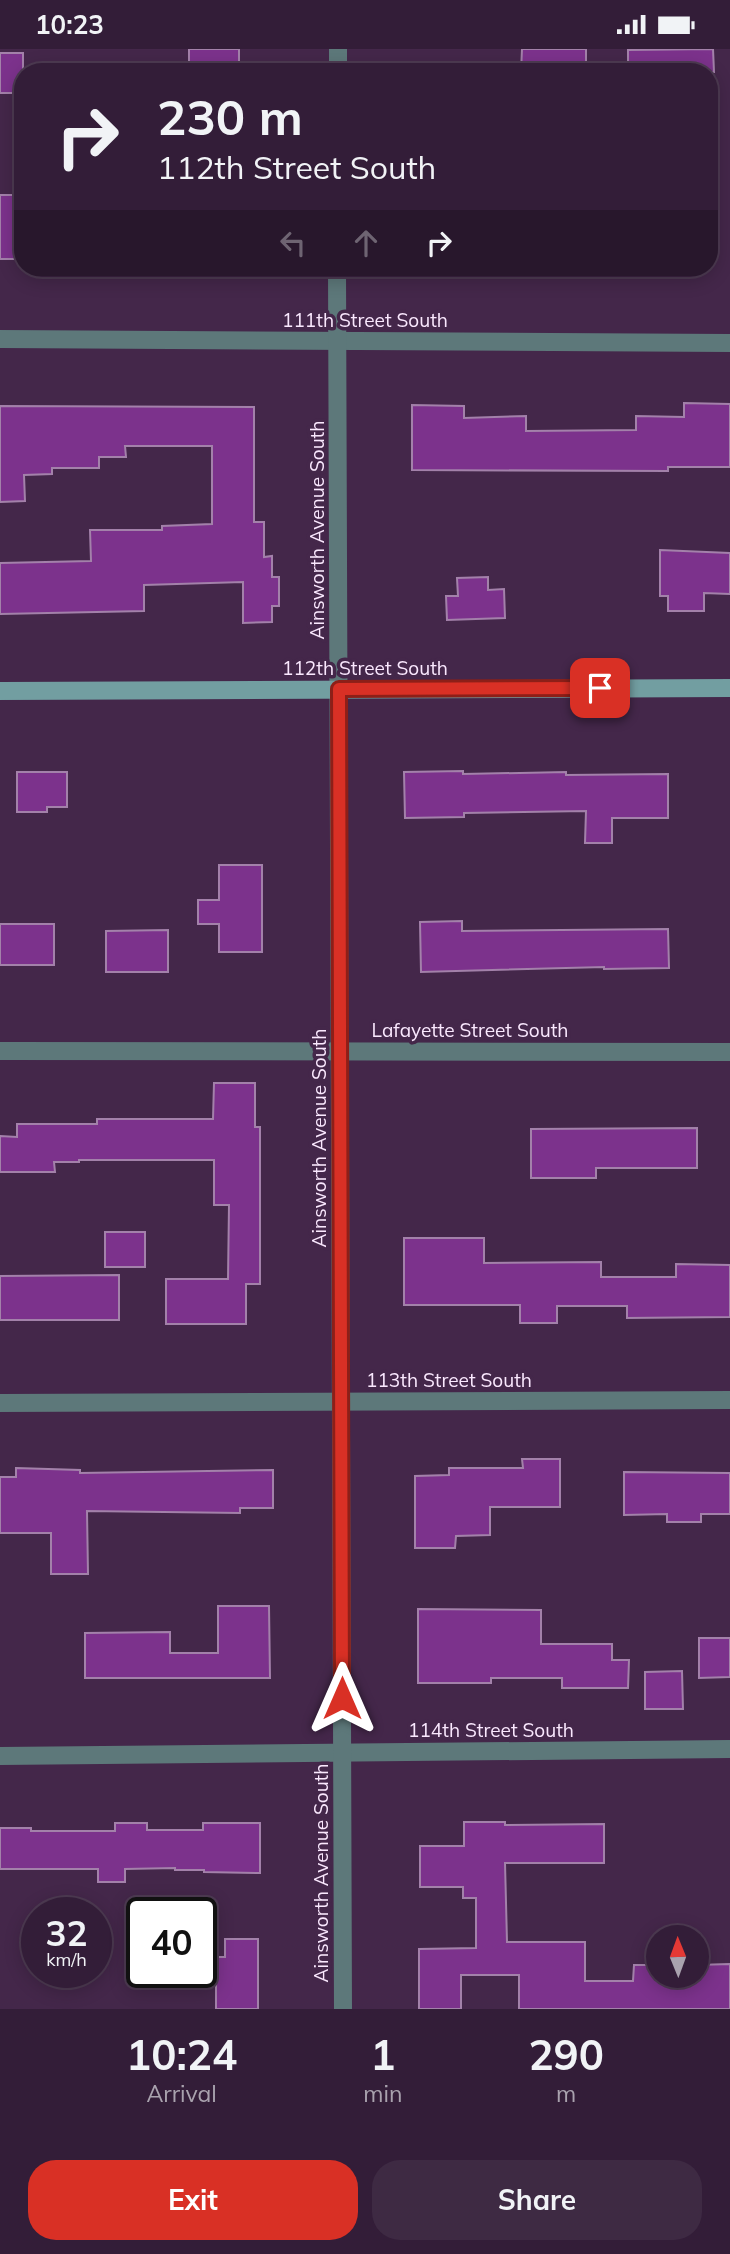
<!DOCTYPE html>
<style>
body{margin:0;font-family:Mulish,sans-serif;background:#3e2a43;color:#f1f3f6;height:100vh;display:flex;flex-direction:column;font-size:26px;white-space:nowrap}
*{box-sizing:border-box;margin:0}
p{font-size:23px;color:#a9a2ae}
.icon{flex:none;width:38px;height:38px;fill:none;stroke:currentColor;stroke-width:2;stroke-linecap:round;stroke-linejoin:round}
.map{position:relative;height:1960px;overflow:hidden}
.sheet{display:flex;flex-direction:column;background:#331d38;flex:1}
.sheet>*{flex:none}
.banner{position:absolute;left:14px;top:14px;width:704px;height:214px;border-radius:28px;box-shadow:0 4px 18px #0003,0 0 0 2px #4e3b53;background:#331d38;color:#f1f3f6;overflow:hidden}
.needle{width:46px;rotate:359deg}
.buttons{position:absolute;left:646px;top:1876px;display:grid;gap:14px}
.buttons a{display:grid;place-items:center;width:63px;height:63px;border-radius:50%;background:#331d38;box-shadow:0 4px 18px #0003,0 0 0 2px #4e3b53;font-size:35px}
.speed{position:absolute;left:21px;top:1848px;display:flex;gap:14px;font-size:35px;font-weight:700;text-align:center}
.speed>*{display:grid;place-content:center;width:91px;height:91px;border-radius:50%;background:#331d38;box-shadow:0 4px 18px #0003,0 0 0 2px #4e3b53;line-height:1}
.speed small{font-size:18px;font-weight:400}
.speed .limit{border:4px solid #111;border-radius:10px;background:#fff;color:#111}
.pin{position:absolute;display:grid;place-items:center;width:60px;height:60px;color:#fff;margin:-30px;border-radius:14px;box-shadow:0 4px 10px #0006}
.me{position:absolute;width:77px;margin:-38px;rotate:0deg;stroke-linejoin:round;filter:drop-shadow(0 0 5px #0008)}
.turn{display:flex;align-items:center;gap:24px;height:147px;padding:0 28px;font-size:32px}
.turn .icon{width:91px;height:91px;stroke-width:2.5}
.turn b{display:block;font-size:49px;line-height:60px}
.lanes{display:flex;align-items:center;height:66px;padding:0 28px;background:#0003;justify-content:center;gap:35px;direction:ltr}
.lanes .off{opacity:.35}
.eta{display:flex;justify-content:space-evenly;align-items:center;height:119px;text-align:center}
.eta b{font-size:42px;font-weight:700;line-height:49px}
.action{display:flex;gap:14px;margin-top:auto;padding:14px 28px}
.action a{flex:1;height:80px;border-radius:28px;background:#d93025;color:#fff;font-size:28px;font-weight:700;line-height:80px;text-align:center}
.action a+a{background:#3e2a43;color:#f1f3f6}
.status{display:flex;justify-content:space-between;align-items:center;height:49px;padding:0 35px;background:#331d38;direction:ltr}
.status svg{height:19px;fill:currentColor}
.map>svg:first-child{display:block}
.building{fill:#7c328c;stroke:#a381aa;stroke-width:2}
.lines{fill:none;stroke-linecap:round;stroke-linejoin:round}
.minor{stroke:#5d787a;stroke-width:18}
.tertiary{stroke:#5d787a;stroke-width:18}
.secondary{stroke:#729ea1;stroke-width:18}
.route-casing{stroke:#8d1f18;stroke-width:18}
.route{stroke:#d93025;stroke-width:12}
.labels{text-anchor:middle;stroke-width:7;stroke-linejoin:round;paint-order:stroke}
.street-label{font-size:19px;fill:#fae8fe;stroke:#44274a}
</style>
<div class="status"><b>10:23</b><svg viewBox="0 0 49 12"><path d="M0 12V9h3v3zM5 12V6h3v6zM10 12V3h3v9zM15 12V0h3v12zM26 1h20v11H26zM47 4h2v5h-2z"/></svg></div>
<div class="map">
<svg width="730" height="1960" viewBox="0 0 730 1960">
<rect width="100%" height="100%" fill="#44274a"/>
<g class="building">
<rect x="189" y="0" width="50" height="23"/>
<polygon points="522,0 586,0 586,23 521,23"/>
<polygon points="713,0 714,23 628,23 628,1"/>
<rect x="0" y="4" width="23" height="40"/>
<rect x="0" y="146" width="23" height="64"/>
<polygon points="684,354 730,355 730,418 668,418 668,422 412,421 412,356 464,357 464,369 526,367 526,382 636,381 636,367 684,368"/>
<polygon points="0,357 254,358 254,473 264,473 264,508 272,507 272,528 279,528 279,557 272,557 272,573 243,574 243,533 144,536 144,562 0,565 0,514 91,512 90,481 162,481 162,477 212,475 212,397 125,397 126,408 99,408 99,419 52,419 52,425 24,426 25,452 0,453"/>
<polygon points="660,501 730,504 730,545 704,544 704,562 668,562 668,547 660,547"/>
<polygon points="488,528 488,541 504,540 505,569 447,571 446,547 458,547 457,529"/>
<polygon points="463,722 463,725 566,723 566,726 668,725 668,769 612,769 612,794 585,794 586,762 464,764 464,768 405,769 404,723"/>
<polygon points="17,723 67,723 67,758 47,758 47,763 17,763"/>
<polygon points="219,816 262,816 262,903 219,903 219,875 198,875 198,851 219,851"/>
<polygon points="462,872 462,882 668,880 669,919 604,920 604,918 421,923 420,873"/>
<rect x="0" y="875" width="54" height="41"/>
<polygon points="168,881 168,923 106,923 106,882"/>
<polygon points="214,1034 255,1034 255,1078 260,1078 260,1235 246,1235 246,1275 166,1275 166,1230 228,1230 229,1156 214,1156 214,1111 79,1111 79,1113 54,1113 55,1123 0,1123 0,1087 17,1088 17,1075 97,1075 97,1070 213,1070"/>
<polygon points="697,1079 697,1119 596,1119 596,1129 531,1129 531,1080"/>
<rect x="105" y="1183" width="40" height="35"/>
<polygon points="404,1189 484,1189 484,1214 601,1213 601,1228 676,1228 676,1215 730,1216 730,1268 627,1269 627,1257 557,1257 557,1274 520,1274 520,1256 404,1256"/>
<polygon points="119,1226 119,1271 0,1271 0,1227"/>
<polygon points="522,1410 560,1410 560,1458 490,1458 490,1486 456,1487 455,1499 415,1499 415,1427 449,1426 449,1419 523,1419"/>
<polygon points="16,1419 80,1421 80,1424 273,1421 273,1459 240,1459 240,1464 87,1462 88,1525 51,1525 51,1484 0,1484 0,1428 16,1428"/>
<polygon points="624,1423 730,1424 730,1465 701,1465 701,1473 667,1473 667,1465 624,1466"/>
<polygon points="218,1557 269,1557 270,1629 85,1629 85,1584 170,1583 170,1604 218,1604"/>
<polygon points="418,1560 541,1561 541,1595 612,1595 612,1611 629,1611 628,1639 562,1639 562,1629 491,1629 491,1634 418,1634"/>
<polygon points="699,1589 730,1589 730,1628 699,1629"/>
<polygon points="682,1622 683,1660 645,1660 645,1623"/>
<polygon points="464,1773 505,1773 505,1776 604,1775 604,1814 505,1814 507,1893 585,1893 585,1932 633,1932 634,1916 658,1916 658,1927 696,1927 696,1916 730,1915 730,1960 519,1960 519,1926 461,1926 461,1960 419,1960 419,1900 476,1899 476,1849 463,1849 463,1838 420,1838 420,1797 464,1797"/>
<polygon points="115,1774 147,1774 147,1781 203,1781 203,1774 260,1774 260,1824 204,1823 204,1821 175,1821 175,1819 125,1820 125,1833 98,1833 98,1820 0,1820 0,1779 31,1779 31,1782 115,1782"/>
<polygon points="225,1890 258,1890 258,1960 216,1960 216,1908 225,1908"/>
</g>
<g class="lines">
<g class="minor">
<polyline points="0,290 730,294"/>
<polyline points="0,1002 730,1003"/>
<polyline points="0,1354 730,1351"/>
<polyline points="0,1707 730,1700"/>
</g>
<g class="tertiary">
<polyline points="338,23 338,0"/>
<polyline points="337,219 343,1960"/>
</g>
<polyline class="secondary" points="0,642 730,639"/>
</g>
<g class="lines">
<defs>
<polyline id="route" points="342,1649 339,640 600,639"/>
</defs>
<use href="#route" class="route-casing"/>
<use href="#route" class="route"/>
</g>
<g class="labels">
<g class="street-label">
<text x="365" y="278">111th Street South</text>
<text transform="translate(317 481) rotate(-90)" y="7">Ainsworth Avenue South</text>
<text x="365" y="626">112th Street South</text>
<text x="470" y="988">Lafayette Street South</text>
<text transform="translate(319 1089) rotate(-90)" y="7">Ainsworth Avenue South</text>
<text x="449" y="1338">113th Street South</text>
<text x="491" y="1688">114th Street South</text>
<text transform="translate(321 1824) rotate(-90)" y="7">Ainsworth Avenue South</text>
</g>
</g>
</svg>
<div class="buttons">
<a><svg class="needle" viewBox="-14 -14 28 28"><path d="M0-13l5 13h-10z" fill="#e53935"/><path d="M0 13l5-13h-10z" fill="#a9a2ae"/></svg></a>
</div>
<div class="speed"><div>32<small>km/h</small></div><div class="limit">40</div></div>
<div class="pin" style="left:600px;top:639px;background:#d93025"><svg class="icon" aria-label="arrive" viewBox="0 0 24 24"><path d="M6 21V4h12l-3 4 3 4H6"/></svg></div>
<svg class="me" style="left:342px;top:1649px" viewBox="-20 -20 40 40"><path d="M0-17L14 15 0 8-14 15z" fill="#d93025" stroke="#fff" stroke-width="4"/></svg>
<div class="banner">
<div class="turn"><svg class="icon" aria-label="right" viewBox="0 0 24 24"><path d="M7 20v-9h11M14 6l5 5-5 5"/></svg><div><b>230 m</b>112th Street South</div></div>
<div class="lanes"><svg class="icon off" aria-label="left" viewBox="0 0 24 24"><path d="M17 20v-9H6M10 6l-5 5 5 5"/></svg><svg class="icon off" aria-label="ahead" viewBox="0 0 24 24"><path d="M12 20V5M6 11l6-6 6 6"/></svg><svg class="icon" aria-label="right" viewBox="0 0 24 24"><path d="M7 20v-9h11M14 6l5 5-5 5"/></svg></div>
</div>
</div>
<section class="sheet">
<div class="eta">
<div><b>10:24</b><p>Arrival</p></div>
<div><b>1</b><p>min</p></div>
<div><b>290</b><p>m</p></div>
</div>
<div class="action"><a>Exit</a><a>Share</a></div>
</section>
